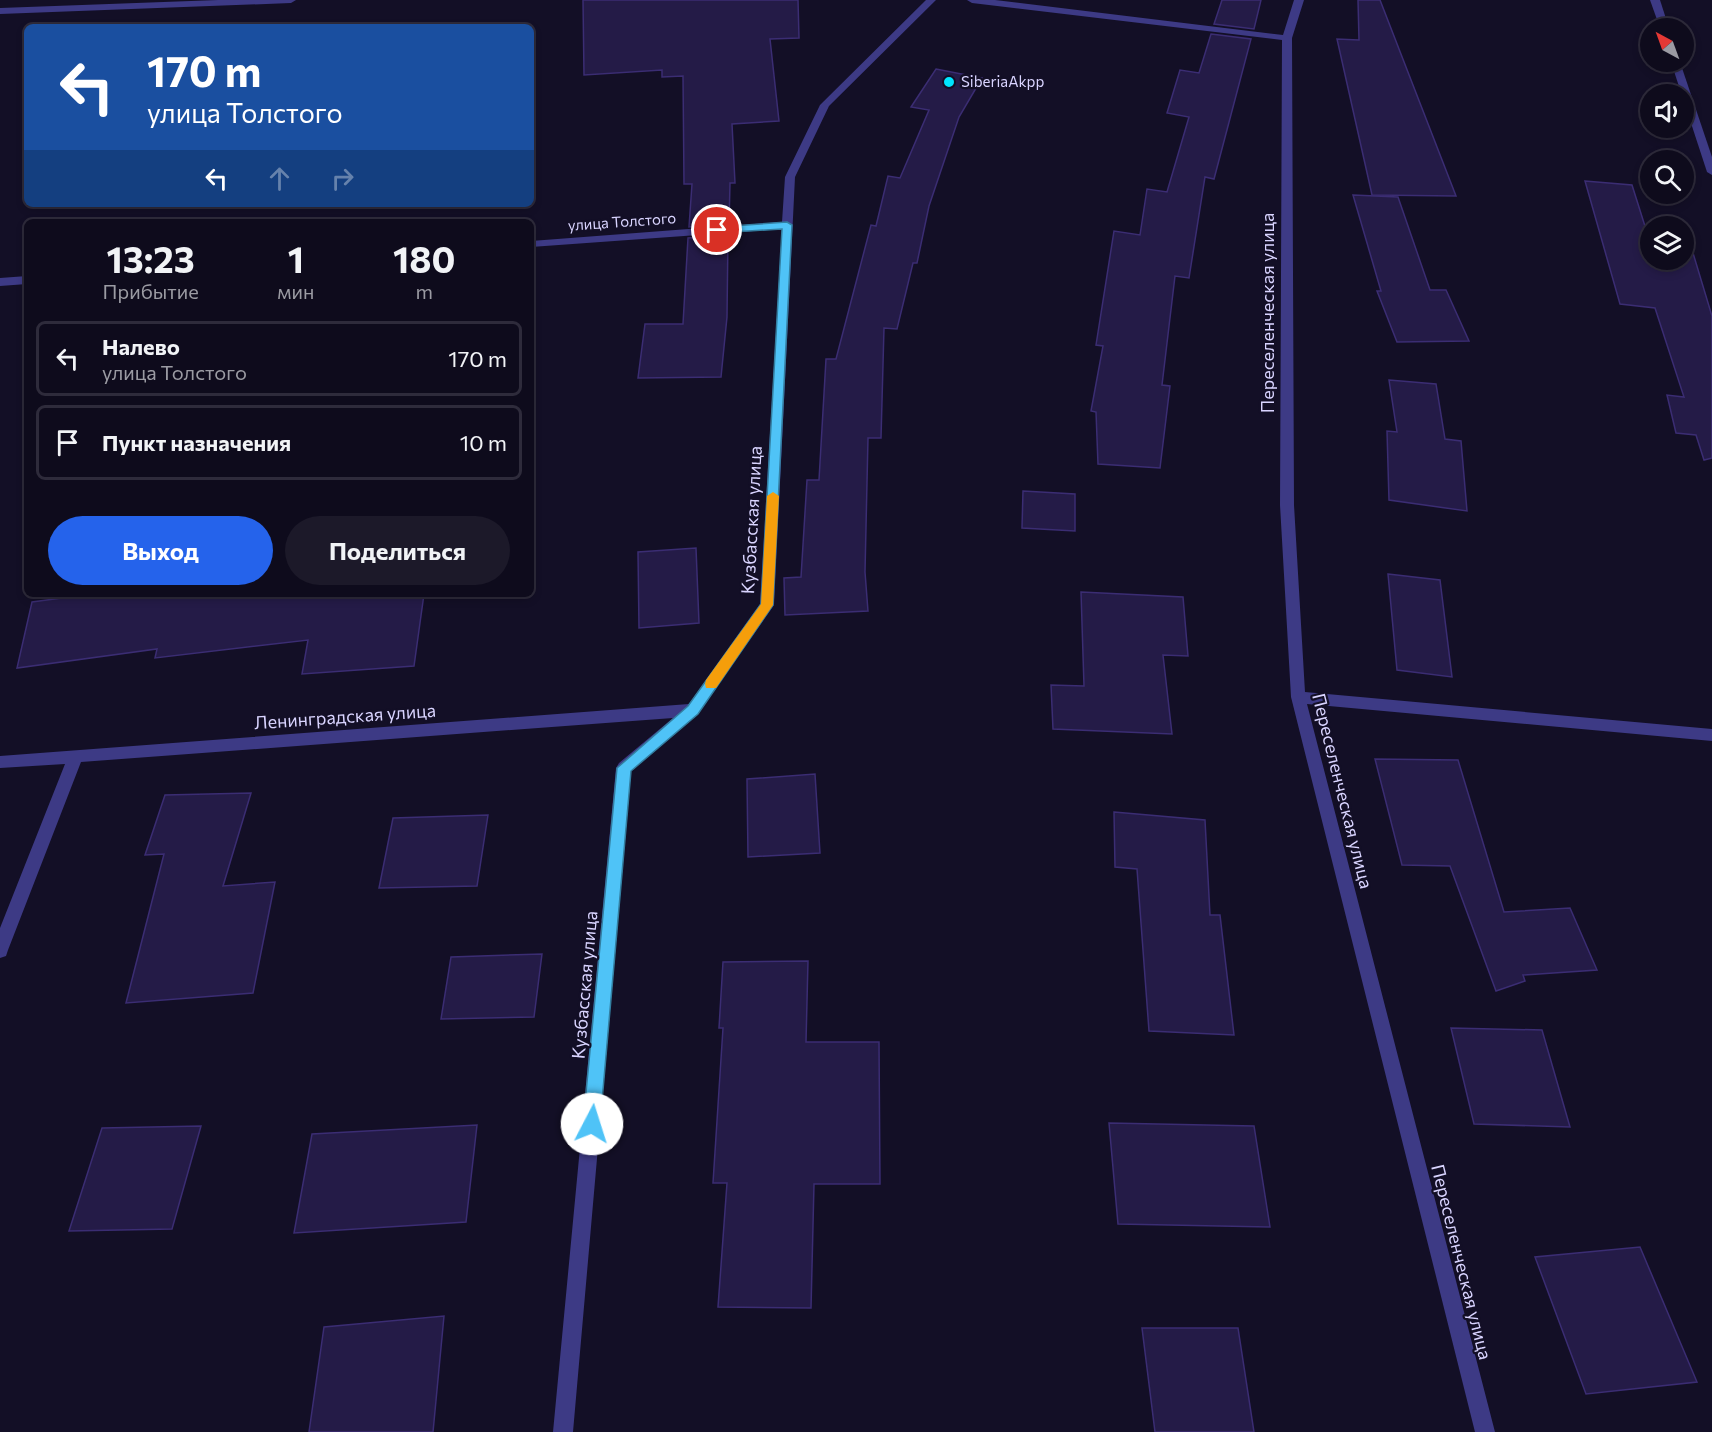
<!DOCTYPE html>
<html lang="ru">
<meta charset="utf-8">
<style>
body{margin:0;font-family:Commissioner,sans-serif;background:#1c1929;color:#f1f3f6;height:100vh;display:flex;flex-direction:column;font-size:22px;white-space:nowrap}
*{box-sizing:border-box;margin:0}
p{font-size:20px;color:#9b9ba3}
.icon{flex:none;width:33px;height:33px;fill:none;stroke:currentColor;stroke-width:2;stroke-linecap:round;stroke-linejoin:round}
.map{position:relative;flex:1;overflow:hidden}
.panel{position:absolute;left:24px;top:219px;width:510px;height:378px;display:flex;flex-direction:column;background:#0e0b1c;border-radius:9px;box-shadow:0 3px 9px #0003,0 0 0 2px #2e2b3b}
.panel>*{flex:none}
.hud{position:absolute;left:24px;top:24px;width:510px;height:183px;border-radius:9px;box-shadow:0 3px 9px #0003,0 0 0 2px #2e2b3b;background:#1a4fa0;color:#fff;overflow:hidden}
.needle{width:39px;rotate:319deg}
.tools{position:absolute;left:1640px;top:18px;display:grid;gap:12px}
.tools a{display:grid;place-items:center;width:54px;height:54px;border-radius:50%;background:#0e0b1c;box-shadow:0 3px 9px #0003,0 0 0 2px #2e2b3b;font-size:30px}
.pin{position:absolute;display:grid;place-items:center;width:51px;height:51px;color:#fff;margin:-26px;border:3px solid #fff;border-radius:50%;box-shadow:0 2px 6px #0007}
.me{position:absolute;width:66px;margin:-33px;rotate:5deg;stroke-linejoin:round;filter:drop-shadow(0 0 4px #0008)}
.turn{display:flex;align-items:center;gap:21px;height:126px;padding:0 24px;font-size:27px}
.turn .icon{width:78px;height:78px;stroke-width:2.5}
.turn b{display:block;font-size:42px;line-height:51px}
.lanes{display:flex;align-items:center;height:57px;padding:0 24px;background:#0003;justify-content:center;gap:30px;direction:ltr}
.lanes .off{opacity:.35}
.eta{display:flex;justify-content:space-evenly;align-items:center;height:102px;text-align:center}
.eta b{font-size:36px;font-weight:700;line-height:42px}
.primary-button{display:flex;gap:12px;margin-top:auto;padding:12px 24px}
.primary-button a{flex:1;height:69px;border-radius:36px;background:#2563eb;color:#fff;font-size:24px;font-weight:700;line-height:69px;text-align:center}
.primary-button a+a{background:#1c1929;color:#f1f3f6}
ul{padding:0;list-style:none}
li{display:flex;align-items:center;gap:18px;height:75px;margin:0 12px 9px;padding:0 12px;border:3px solid #2e2b3b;border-radius:9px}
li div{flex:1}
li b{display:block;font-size:22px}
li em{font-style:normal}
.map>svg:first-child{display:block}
.building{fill:#241b47;stroke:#3b2d73;stroke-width:1.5}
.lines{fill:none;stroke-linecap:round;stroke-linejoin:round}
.minor{fill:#3d3a85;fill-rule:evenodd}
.route{fill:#4fc3f7;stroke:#337fa1;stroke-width:1.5}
.slow{fill:#f59e0b}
.poi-dot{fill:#00e5ff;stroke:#130f26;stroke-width:2}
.labels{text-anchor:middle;stroke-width:4.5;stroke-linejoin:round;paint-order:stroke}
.far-poi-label{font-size:15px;fill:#d9d4ff;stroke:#130f26;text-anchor:start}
.far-street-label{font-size:15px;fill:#d9d4ff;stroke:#130f26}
.street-label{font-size:18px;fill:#d9d4ff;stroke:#130f26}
</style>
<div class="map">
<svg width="1712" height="1432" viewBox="0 0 1712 1432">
<rect width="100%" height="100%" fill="#130f26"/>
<g class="building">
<polygon points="583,0 798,0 799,38 770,39 779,121 732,124 735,183 730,183 729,224 689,227 692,184 684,184 683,76 662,77 662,70 584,75"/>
<polygon points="1222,0 1261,0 1254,29 1214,24"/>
<polygon points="1358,0 1380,0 1456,196 1372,195 1337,39 1359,40"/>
<polygon points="1211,34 1251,39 1214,179 1205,177 1189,278 1175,276 1162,385 1170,386 1160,468 1098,464 1096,412 1091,411 1103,346 1096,345 1114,231 1140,235 1147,189 1167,192 1189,117 1167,113 1180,70 1199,73"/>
<polygon points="936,69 982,78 959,117 929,206 917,263 913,263 897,329 884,328 881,438 868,438 865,572 868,611 785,615 784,578 801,577 807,480 819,480 826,359 836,359 871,225 876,226 888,176 900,178 929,110 911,107"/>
<polygon points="1585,181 1632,185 1650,242 1650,260 1683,260 1683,252 1693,253 1712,316 1712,458 1704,460 1696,435 1676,433 1667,395 1684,397 1655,308 1620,304"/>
<polygon points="1353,195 1398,197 1430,290 1446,290 1469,341 1397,342 1377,291 1381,291"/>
<polygon points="728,235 727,317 721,377 638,378 645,324 683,324 688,238"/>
<polygon points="1389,380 1436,384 1445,439 1461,441 1467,511 1389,500 1387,431 1397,432"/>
<polygon points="1023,491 1075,494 1075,531 1022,528"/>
<polygon points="696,548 699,623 639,628 638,552"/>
<polygon points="1388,574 1440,580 1452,677 1397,670"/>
<polygon points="1081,592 1183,597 1188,656 1163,655 1172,734 1053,729 1051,685 1084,686"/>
<polygon points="92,594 424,594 414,666 302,674 308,640 155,658 157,649 17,668 32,602"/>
<polygon points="1375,759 1458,760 1504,912 1570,908 1597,970 1523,975 1525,981 1496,991 1450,866 1402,865"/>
<polygon points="815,774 820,853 748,857 747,779"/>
<polygon points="251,793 223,886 275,882 253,993 126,1003 164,854 145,855 165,795"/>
<polygon points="1114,812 1205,820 1210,915 1220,915 1234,1035 1149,1031 1137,869 1115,867"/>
<polygon points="488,815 477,886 379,888 393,818"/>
<polygon points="542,954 534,1017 441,1019 451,957"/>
<polygon points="808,961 806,1042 879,1042 880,1184 814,1184 811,1308 718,1307 727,1183 713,1183 723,1028 719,1028 723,962"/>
<polygon points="1451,1028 1542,1030 1570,1127 1474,1124"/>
<polygon points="1109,1123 1254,1126 1270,1227 1118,1224"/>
<polygon points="477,1125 466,1222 294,1233 312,1134"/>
<polygon points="201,1126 172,1229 69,1231 102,1128"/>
<polygon points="1640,1247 1697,1382 1586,1394 1535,1257"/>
<polygon points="444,1316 433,1432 309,1432 324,1327"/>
<polygon points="1142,1328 1238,1328 1254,1432 1155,1432"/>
</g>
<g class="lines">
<g class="minor">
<polygon points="218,0 296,0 291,3 0,14 0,8"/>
<polygon points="926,0 936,0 829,106 795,177 774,605 698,714 631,771 573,1432 553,1432 616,768 619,763 673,718 81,762 8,950 6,956 0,958 0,928 65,764 0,768 0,756 689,704 760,604 782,229 531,247 531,241 782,222 785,177 820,105"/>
<polygon points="967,0 995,0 1283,35 1294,0 1304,0 1292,38 1294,505 1305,692 1712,729 1712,741 1307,704 1495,1432 1475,1432 1291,697 1280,505 1282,40 972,3"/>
<polygon points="1650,0 1660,0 1669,28 1660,28"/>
<polygon points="1671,62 1680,62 1712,157 1712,175 1707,172"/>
<polygon points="27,276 27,284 0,286 0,278"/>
</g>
</g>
<polygon class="route" points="787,222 792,225 773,605 698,714 631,771 600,1124 598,1130 592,1132 586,1130 583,1124 617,768 688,706 761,604 782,229 717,233 712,230 717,227"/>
<polygon class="slow" points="773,492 779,496 773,605 716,688 706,688 705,684 706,680 761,604 767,496"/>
<circle class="poi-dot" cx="949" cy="82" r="6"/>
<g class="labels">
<g class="far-poi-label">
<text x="961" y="87">SiberiaAkpp</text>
</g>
<g class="far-street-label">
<text transform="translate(622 222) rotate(-4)" y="5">улица Толстого</text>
</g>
<g class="street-label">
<text transform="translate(1268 313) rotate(-90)" y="6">Переселенческая улица</text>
<text transform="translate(752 520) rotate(-87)" y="6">Кузбасская улица</text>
<text transform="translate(345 717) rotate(-4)" y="6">Ленинградская улица</text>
<text transform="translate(1342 791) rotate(76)" y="6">Переселенческая улица</text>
<text transform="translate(585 985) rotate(-85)" y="6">Кузбасская улица</text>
<text transform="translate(1461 1262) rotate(76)" y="6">Переселенческая улица</text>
</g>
</g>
</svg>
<div class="tools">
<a><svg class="needle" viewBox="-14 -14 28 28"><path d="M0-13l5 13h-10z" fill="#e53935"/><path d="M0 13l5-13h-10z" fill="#9b9ba3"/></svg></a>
<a><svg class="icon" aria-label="sound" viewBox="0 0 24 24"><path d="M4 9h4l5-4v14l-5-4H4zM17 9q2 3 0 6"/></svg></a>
<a><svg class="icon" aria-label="search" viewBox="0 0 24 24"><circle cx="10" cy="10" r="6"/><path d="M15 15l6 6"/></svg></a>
<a><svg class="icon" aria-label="layers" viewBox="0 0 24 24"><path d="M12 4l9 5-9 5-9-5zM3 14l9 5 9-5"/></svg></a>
</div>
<div class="pin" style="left:717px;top:230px;background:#d93025"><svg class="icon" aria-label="arrive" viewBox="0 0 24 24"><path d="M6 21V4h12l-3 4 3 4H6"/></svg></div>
<svg class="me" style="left:592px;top:1124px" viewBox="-20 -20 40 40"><circle r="19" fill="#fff"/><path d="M0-13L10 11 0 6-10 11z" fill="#4fc3f7"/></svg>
<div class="hud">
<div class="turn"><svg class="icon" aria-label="left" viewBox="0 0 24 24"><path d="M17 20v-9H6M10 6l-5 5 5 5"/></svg><div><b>170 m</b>улица Толстого</div></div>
<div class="lanes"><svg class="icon" aria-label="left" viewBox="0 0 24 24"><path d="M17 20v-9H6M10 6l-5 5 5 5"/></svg><svg class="icon off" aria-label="ahead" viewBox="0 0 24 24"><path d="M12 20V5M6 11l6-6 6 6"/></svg><svg class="icon off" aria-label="right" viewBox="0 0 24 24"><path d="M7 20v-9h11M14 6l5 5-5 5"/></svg></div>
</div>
<section class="panel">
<div class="eta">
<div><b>13:23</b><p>Прибытие</p></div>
<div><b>1</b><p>мин</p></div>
<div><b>180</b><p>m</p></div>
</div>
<ul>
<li><svg class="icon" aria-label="left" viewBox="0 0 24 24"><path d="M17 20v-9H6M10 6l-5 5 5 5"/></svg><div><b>Налево</b><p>улица Толстого</p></div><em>170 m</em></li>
<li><svg class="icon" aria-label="arrive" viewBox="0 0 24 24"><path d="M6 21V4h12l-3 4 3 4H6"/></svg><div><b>Пункт назначения</b></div><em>10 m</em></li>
</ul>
<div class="primary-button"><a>Выход</a><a>Поделиться</a></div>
</section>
</div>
